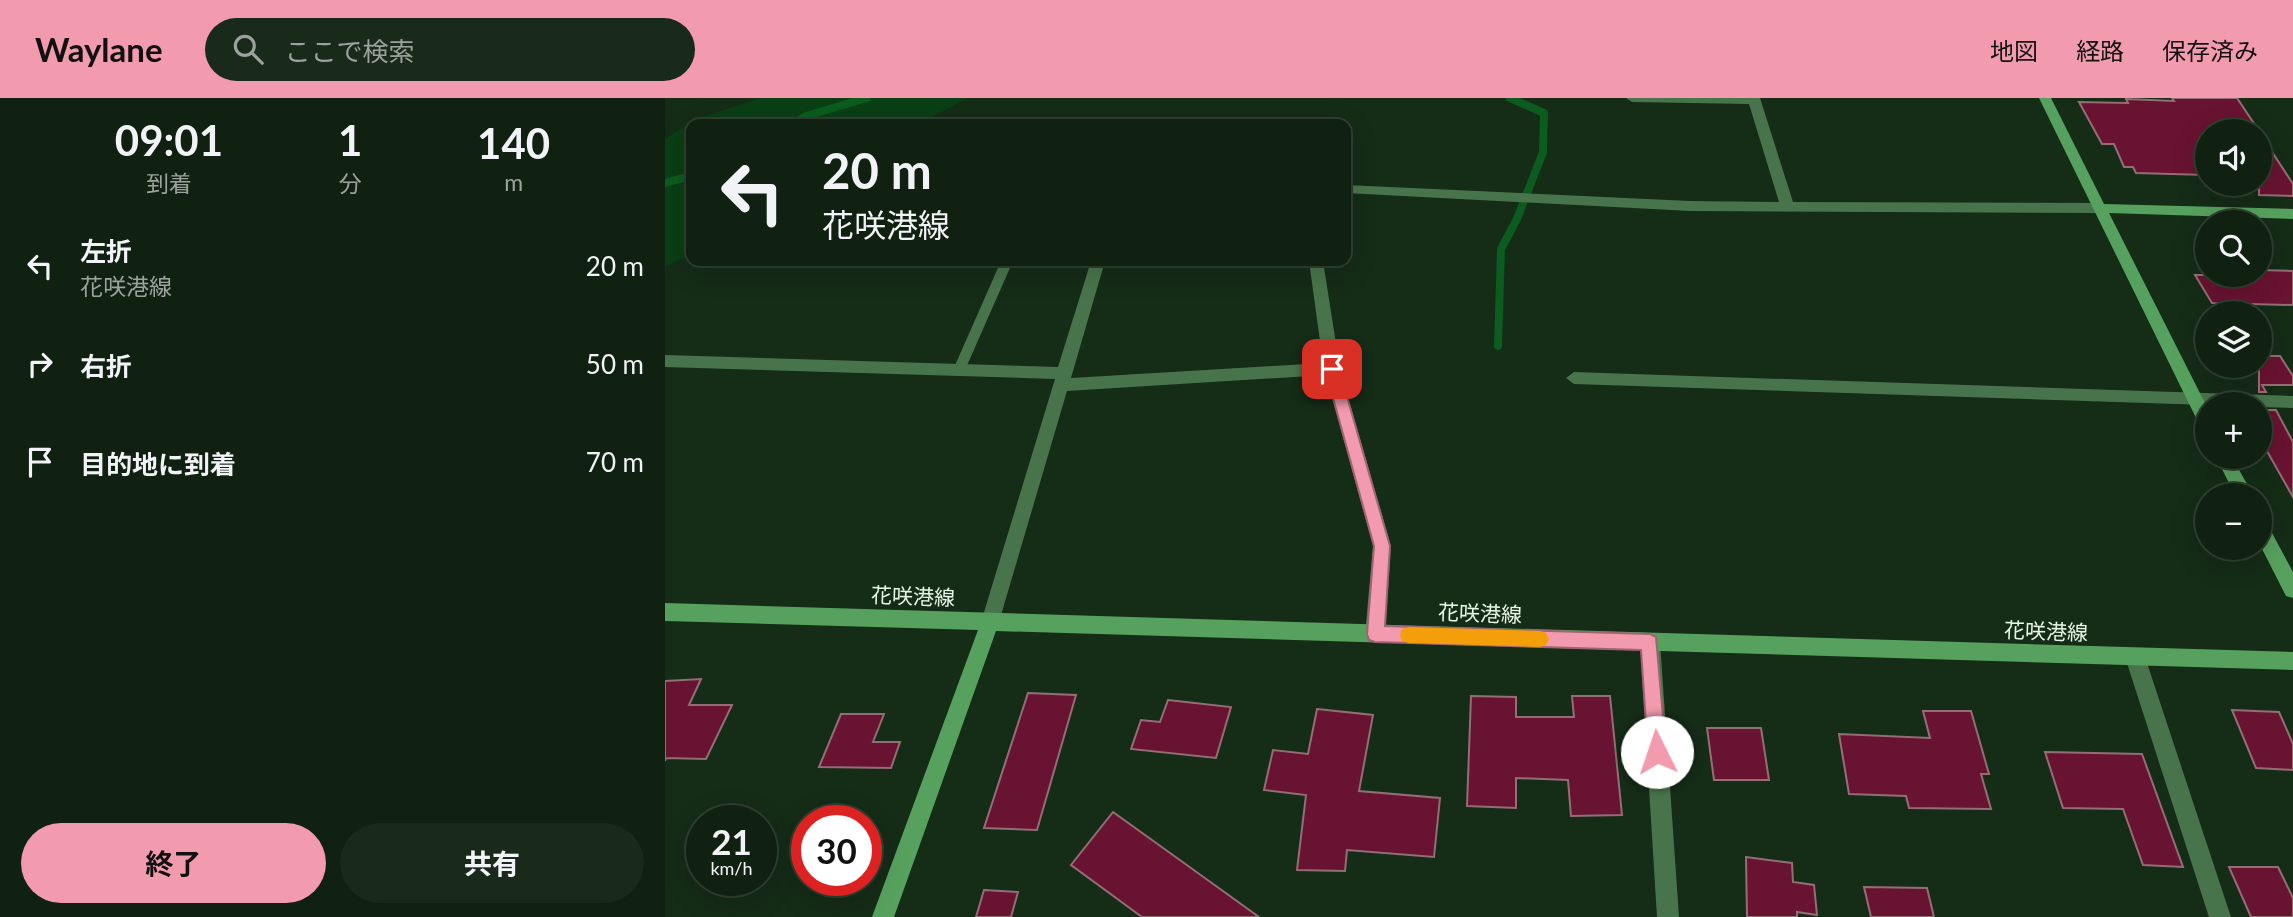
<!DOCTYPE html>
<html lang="ja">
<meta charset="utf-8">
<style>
body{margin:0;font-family:Lato,"Noto Sans JP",sans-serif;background:#19291a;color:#f1f3f6;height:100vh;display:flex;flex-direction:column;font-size:26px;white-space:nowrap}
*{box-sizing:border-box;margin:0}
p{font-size:23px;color:#9ca39f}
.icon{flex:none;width:38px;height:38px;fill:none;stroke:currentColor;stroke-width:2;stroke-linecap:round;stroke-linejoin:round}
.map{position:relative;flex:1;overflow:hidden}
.sheet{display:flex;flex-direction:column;background:#102111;width:665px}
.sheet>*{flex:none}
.top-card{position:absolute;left:21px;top:21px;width:665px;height:147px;border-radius:14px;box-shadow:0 7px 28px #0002,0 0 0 2px #303e31;background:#102111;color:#f1f3f6;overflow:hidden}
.buttons{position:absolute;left:1530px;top:21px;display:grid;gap:14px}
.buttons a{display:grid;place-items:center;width:77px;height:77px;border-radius:50%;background:#102111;box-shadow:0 7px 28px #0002,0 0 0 2px #303e31;font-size:35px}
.speed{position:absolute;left:21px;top:707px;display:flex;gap:14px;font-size:35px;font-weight:700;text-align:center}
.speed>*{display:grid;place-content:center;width:91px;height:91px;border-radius:50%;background:#102111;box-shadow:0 7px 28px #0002,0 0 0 2px #303e31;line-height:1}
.speed small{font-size:18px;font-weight:400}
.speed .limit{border:10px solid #d22;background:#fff;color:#111}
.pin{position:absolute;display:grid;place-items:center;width:60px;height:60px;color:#fff;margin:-30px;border-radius:14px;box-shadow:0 4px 10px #0006}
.me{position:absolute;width:77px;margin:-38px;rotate:356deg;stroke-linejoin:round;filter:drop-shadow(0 0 5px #0008)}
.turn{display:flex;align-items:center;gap:24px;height:147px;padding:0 21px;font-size:32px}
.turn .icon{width:91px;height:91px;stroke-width:2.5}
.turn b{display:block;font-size:49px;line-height:60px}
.eta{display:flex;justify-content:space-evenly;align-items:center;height:119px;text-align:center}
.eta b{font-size:42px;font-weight:700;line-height:49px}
.button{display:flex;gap:14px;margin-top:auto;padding:14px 21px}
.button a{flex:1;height:80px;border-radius:42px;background:#f29aae;color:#111;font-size:28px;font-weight:700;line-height:80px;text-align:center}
.button a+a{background:#19291a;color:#f1f3f6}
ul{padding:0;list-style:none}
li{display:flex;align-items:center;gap:21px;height:98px;padding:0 21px}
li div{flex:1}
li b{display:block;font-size:26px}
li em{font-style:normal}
header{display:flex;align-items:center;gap:42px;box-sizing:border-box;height:98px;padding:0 35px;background:#f29aae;color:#111}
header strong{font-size:33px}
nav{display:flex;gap:38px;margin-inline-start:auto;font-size:24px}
.search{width:490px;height:63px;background:#19291a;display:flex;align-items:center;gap:18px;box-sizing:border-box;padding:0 24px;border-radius:38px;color:#9ca39f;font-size:26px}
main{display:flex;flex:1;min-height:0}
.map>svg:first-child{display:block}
.green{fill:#0a3e14}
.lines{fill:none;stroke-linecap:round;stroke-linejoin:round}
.stream{stroke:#0b5c1e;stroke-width:8}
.building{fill:#681331;stroke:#936e75;stroke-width:2}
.lane{fill:#48744b;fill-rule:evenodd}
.street{fill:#48744b;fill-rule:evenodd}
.secondary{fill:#57a15e;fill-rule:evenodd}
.route{fill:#f29aae;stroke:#9d6471;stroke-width:2}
.slow{fill:#f59e0b}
.labels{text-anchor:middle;stroke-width:7;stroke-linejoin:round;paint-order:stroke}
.street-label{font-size:21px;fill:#e8f6e8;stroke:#152c17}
</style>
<header>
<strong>Waylane</strong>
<div class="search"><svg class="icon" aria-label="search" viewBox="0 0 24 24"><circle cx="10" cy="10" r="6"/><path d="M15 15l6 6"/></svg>ここで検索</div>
<nav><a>地図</a><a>経路</a><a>保存済み</a></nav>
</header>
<main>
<section class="sheet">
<div class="eta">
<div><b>09:01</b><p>到着</p></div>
<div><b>1</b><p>分</p></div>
<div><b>140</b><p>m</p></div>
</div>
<ul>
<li><svg class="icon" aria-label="left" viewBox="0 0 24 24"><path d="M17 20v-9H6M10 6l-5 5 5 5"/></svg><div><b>左折</b><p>花咲港線</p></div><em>20 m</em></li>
<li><svg class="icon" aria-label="right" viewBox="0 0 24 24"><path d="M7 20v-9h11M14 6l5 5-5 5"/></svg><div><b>右折</b></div><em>50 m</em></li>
<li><svg class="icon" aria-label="arrive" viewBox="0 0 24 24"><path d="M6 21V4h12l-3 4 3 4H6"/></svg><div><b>目的地に到着</b></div><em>70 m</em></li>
</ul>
<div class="button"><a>終了</a><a>共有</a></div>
</section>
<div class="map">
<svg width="1628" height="819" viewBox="0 0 1628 819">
<rect width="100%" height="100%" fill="#152c17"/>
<polygon class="green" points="96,0 303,0 254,26 26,26 26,156 0,169 0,41 31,21"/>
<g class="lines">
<g class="stream">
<polyline points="128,26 141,18 202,0"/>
<polyline points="0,85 26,78"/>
<polyline points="833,248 836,151 852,121 878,54 879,15 845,0"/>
</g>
</g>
<g class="building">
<polygon points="1507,0 1572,0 1594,33 1542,33 1542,77 1471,75 1468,69 1459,69 1449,46 1437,46 1414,4 1463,5 1461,1 1509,3"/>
<polygon points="1594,34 1628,86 1628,98 1594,97"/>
<polygon points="1594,172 1628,173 1628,207 1547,205 1530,177 1594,177"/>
<polygon points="1594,258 1615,258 1628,278 1628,287 1597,287 1601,294 1594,294"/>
<polygon points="1594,312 1611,312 1628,344 1628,399 1594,339"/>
<polygon points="36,581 24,607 67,607 41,661 1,660 0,663 0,583"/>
<polygon points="363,595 411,597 372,732 319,730"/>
<polygon points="806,598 851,599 851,619 909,619 907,598 945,598 957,717 906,718 903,682 851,680 851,710 802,708"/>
<polygon points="503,602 566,609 551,660 466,651 476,622 495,624"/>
<polygon points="652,611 708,617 694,693 775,700 769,759 682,752 680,773 632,772 641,697 599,692 608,652 643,656"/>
<polygon points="1567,612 1614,614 1628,646 1628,672 1591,670"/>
<polygon points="1258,613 1306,613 1324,676 1316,676 1326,711 1244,710 1241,698 1184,696 1174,636 1265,640"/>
<polygon points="176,616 219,616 208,644 235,644 226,670 154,669"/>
<polygon points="1042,630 1096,630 1104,682 1049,682"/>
<polygon points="1380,654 1477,656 1518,769 1478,767 1458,711 1398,710"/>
<polygon points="448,714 551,788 594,819 477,819 406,767"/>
<polygon points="1081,759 1127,765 1128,784 1149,787 1152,817 1132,814 1132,819 1082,819"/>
<polygon points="1564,769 1613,769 1628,800 1628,819 1586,819"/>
<polygon points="1199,789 1262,790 1269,819 1206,819"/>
<polygon points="319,792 353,794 346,819 311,819"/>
</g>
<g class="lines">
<polygon class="lane" points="336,163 348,163 300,272 294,277 290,275 288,272"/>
<g class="street">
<polygon points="961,0 1095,0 1128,104 1434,105 1441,110 1434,115 1025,113 681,95 681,87 1025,103 1114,104 1084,6 967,4"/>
<polygon points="426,163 440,163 406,280 658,265 644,163 658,163 675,271 726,448 720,536 717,542 710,545 703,542 700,536 708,448 661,277 402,293 334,524 332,530 325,533 318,530 316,524 390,281 0,269 0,257 393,269"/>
<polygon points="909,274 1628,298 1628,310 1594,309 1594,306 1542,307 909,286 901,280"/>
<polygon points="985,535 992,538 995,544 1014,819 992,819 975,544 978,538"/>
<polygon points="1470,550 1477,553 1480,559 1566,819 1544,819 1460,559 1463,553"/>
</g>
<g class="secondary">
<polygon points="1374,0 1386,0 1439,106 1628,111 1628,121 1444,115 1542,309 1542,332 1534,326"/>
<polygon points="1551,359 1567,359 1588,397 1570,397"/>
<polygon points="1594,419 1600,422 1628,474 1628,500 1621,498 1594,445"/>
<polygon points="0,505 1628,554 1628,572 331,533 229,819 207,819 313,532 0,523"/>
</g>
</g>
<polygon class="route" points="667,265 674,271 725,448 720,528 985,536 991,539 1001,654 999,661 992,663 985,661 983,654 976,552 710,544 704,542 702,536 709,448 660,271"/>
<polygon class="slow" points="744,529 875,533 881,535 884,541 881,547 875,549 744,545 737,543 735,537 737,531"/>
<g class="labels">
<g class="street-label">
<text transform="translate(248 499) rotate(2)" y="7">花咲港線</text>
<text transform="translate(815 516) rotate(2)" y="7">花咲港線</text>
<text transform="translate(1381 534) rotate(2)" y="7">花咲港線</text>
</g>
</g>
</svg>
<div class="buttons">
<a><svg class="icon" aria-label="sound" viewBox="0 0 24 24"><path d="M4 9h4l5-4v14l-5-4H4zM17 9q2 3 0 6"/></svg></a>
<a><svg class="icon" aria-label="search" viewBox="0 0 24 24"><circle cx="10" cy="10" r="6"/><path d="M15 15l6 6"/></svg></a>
<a><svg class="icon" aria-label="layers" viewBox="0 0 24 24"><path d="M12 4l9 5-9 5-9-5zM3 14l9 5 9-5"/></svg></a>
<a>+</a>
<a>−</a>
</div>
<div class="speed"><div>21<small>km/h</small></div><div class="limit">30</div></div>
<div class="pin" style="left:667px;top:271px;background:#d93025"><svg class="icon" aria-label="arrive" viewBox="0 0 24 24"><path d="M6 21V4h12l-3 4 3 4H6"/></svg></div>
<svg class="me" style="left:992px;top:654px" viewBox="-20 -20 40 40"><circle r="19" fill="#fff"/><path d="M0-13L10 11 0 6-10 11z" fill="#f29aae"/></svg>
<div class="top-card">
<div class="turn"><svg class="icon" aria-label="left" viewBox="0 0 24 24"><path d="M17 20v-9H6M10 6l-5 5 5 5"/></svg><div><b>20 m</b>花咲港線</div></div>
</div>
</div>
</main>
